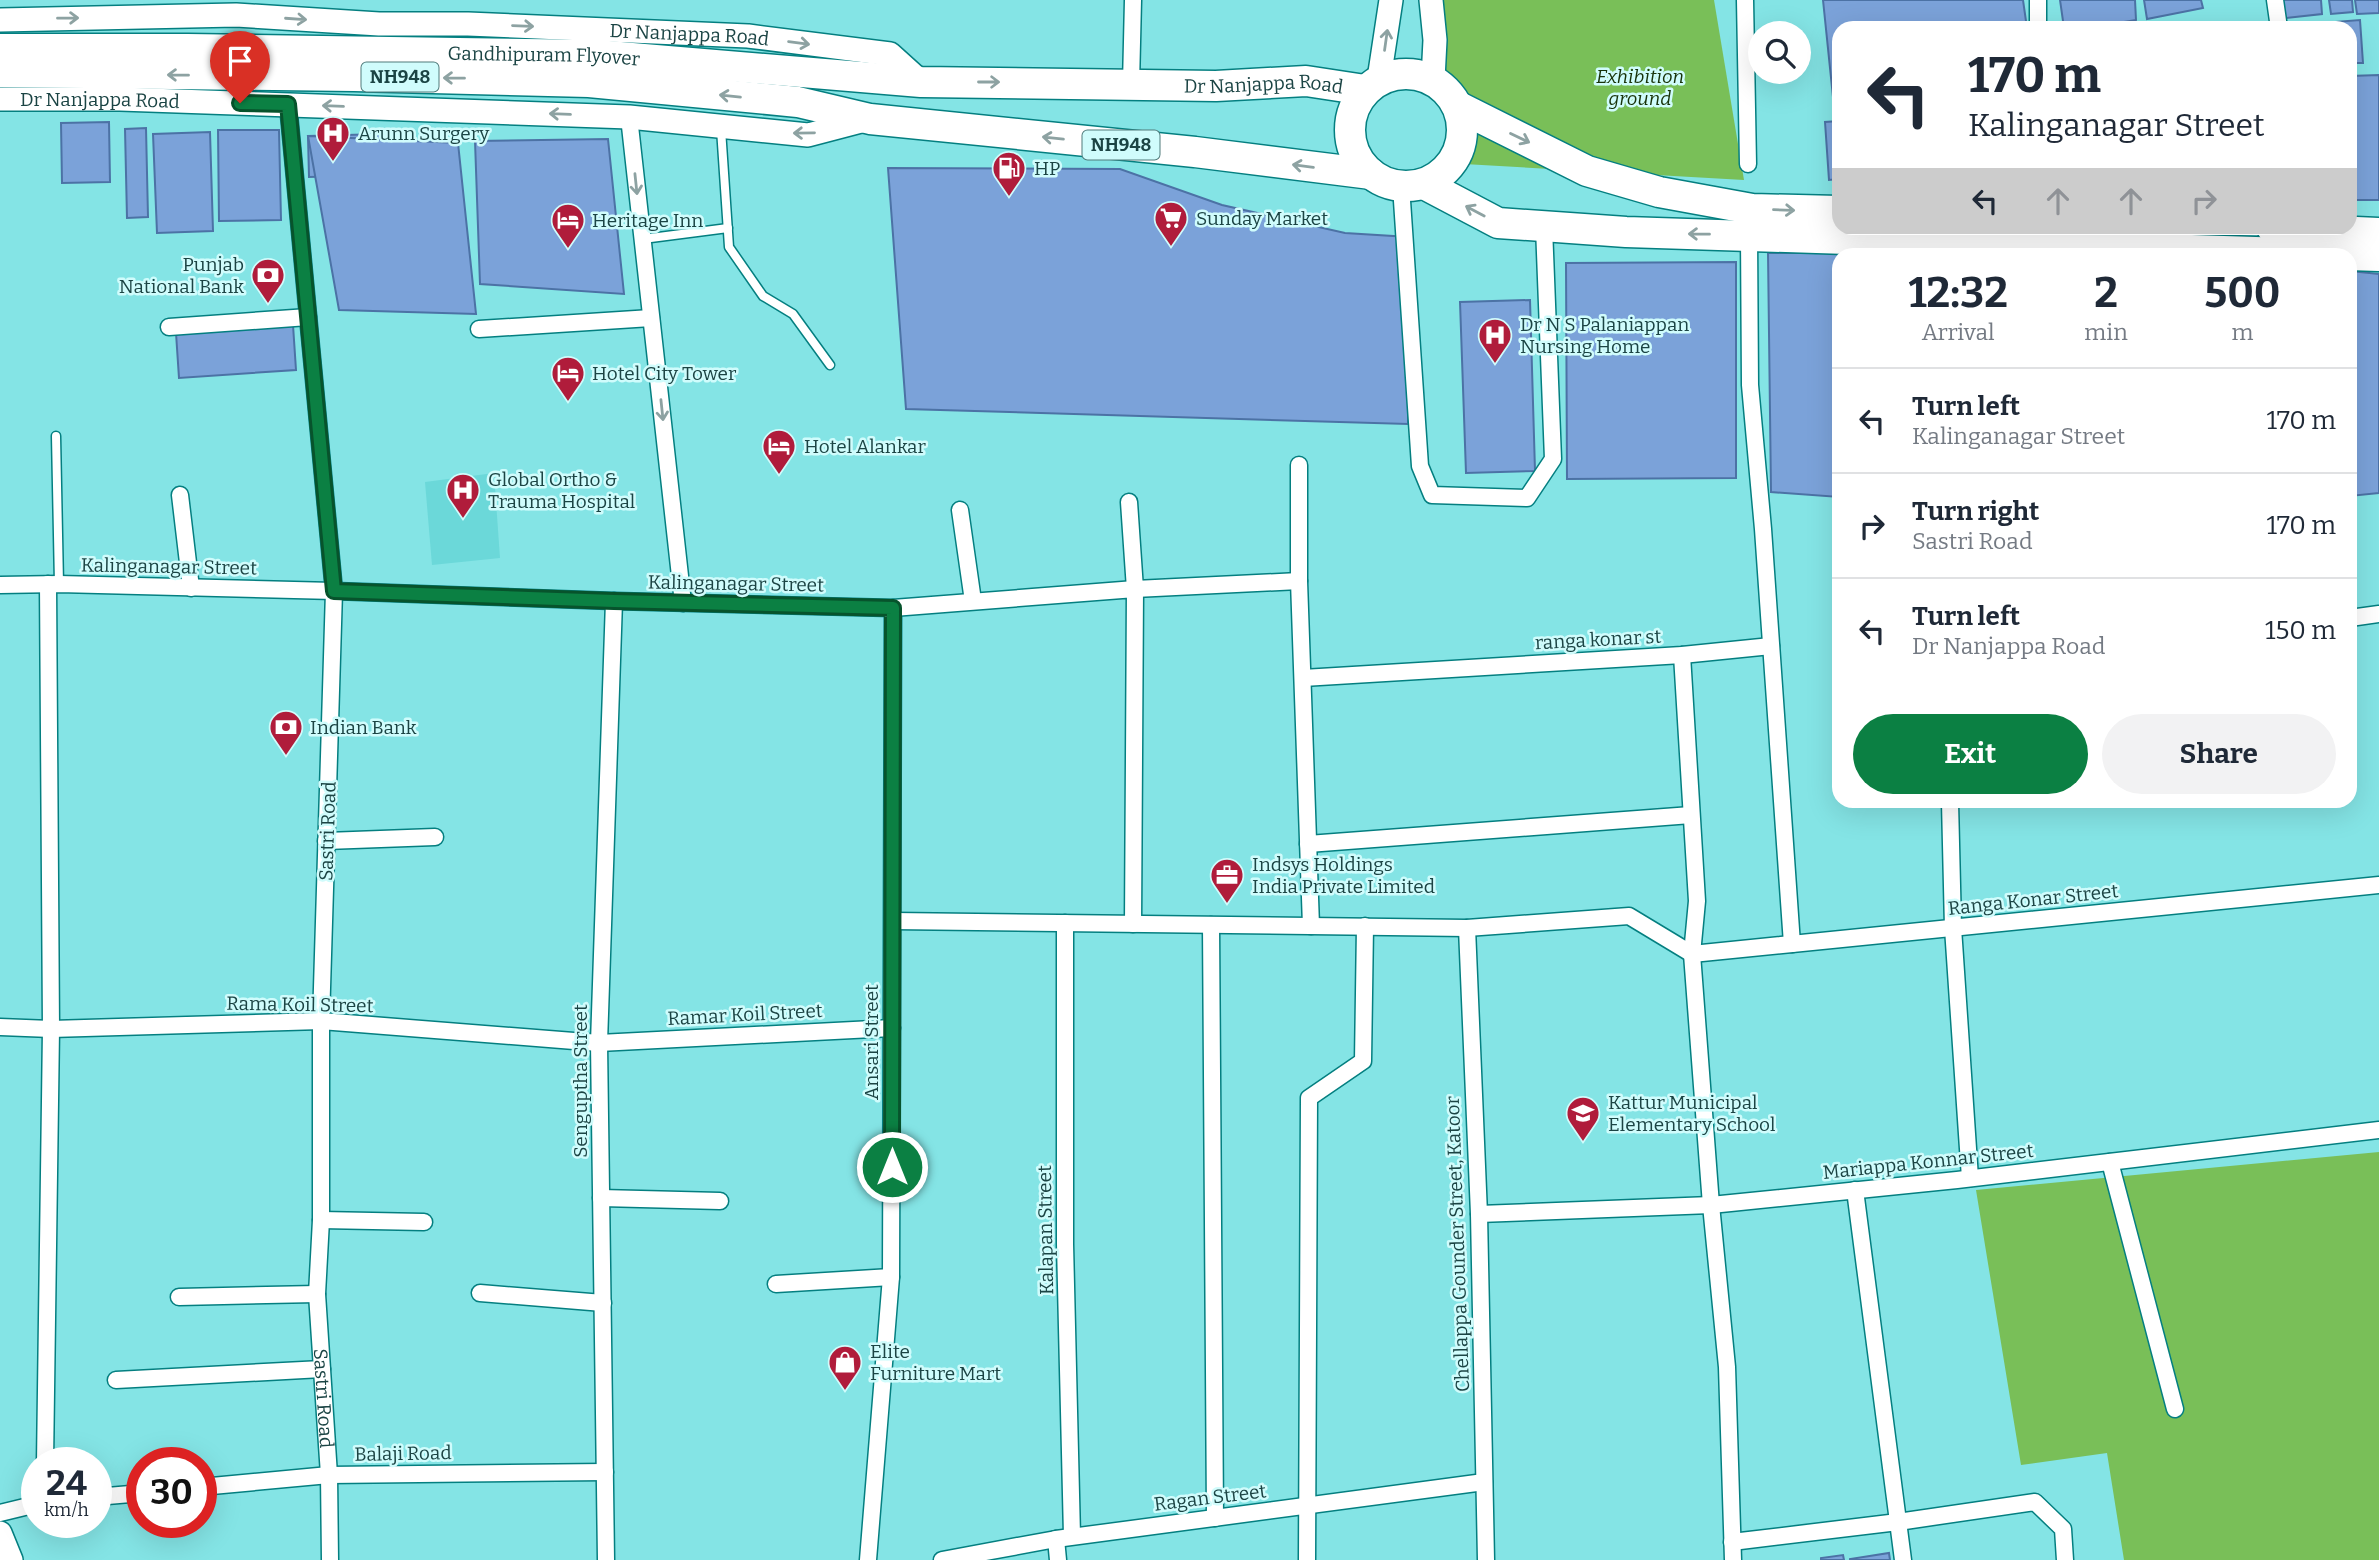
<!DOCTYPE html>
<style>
body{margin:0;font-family:Bitter,serif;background:#f2f2f3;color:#1f2937;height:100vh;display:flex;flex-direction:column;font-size:26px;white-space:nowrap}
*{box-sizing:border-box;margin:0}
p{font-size:23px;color:#747a83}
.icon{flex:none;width:38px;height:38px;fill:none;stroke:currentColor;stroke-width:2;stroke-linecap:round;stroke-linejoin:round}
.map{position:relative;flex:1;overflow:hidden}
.details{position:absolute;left:1832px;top:248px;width:525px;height:560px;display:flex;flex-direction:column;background:#fff;border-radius:21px;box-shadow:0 7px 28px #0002}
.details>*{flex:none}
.hud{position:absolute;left:1832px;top:21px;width:525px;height:214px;border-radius:21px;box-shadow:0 7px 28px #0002;background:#fff;color:#1f2937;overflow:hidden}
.tools{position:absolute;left:1748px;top:21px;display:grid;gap:14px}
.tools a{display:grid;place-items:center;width:63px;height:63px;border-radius:50%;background:#fff;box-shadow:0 7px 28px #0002;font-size:35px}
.speed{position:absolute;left:21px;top:1447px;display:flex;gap:14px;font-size:35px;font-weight:700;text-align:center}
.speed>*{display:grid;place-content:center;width:91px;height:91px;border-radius:50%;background:#fff;box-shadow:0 7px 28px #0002;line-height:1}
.speed small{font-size:18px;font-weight:400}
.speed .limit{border:10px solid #d22;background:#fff;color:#111}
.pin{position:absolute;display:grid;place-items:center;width:60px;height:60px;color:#fff;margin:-72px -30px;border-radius:50% 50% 50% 0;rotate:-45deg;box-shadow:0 0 7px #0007}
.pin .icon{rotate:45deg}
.me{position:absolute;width:77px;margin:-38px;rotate:0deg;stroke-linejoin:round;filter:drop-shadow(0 0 5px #0008)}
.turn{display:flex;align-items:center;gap:24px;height:147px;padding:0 21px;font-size:32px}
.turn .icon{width:91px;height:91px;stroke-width:2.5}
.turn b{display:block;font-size:49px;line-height:60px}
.lanes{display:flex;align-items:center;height:66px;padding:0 21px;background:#0003;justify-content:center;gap:35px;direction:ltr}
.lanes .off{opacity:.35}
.eta{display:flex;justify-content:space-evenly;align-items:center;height:119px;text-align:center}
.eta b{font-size:42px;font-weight:700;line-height:49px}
.cta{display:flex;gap:14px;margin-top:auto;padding:14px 21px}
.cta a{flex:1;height:80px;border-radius:42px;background:#0b8043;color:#fff;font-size:28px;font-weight:700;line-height:80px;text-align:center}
.cta a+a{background:#f2f2f3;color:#1f2937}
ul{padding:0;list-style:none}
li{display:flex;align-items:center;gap:21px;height:105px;padding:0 21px;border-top:2px solid #e0e1e3}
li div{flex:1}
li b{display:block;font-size:26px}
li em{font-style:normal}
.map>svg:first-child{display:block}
.built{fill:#6bd8d9}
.green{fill:#79bf58}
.building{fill:#7ba2d9;stroke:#4c72a5;stroke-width:2}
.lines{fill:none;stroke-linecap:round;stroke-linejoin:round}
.lane-casing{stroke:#047f80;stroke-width:11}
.street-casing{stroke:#047f80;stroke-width:19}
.secondary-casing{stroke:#047f80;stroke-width:26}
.highway-casing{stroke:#047f80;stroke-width:33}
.lane{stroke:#fff;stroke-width:8}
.street{stroke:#fff;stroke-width:16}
.secondary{stroke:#fff;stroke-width:23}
.highway{stroke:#fff;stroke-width:30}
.oneway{stroke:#8da2a2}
.route-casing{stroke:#07532c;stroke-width:18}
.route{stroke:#0b8043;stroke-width:12}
.labels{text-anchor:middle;stroke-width:5;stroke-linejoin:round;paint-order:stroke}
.shield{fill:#d0fcfc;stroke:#517b7b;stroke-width:2}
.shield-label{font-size:18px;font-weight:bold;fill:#1b4444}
.street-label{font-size:19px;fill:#1b4444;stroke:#d0fcfc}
.park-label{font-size:19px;font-style:italic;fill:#173208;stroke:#d0fcfc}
.poi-label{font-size:19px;fill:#1b4444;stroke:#d0fcfc;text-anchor:start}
</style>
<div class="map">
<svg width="2379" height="1560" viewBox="0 0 2379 1560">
<rect width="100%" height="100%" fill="#84e4e5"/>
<polygon class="built" points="494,473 500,558 432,565 425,482"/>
<g class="green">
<polygon points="1437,0 1714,0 1744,180 1464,164 1448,122"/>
<polygon points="2379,1152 2379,1560 2124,1560 2107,1453 2021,1465 1976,1190"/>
</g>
<g class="building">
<polygon points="1823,0 2023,0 2027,28 1839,28 1839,97 1833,97"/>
<polygon points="2060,0 2135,0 2136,20 2088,28 2064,28"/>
<polygon points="2144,0 2201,0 2203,8 2147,19"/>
<polygon points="2281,0 2321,0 2322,14 2285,18"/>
<polygon points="2329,0 2352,0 2353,12 2331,14"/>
<polygon points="2355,0 2379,0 2379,13 2357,14"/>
<polygon points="2360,20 2363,63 2350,63 2350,28 2284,28 2284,26"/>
<polygon points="2148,23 2150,28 2118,28"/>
<polygon points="2379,75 2379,200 2350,200 2350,76"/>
<polygon points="1839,121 1839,179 1829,180 1825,122"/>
<polygon points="109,122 110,182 62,183 61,123"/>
<polygon points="146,128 148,217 127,218 125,129"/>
<polygon points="218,130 279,130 281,220 219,221"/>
<polygon points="210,132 213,231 157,233 153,134"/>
<polygon points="382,134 383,175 309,177 308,136"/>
<polygon points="308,136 458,143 476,314 339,310"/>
<polygon points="608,139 624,294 480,284 475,141"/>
<polygon points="888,168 1120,169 1222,205 1345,233 1409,237 1408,424 906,409"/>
<polygon points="1768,253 1936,253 1936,256 1839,256 1839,497 1771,492"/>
<polygon points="1736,262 1736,478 1567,479 1566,263"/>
<polygon points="2350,271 2379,274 2379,493 2350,496"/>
<polygon points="1530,300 1535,471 1466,473 1460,302"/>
<polygon points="293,325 296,370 179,378 176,333"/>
<polygon points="1889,1553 1890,1560 1850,1560 1850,1559"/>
<polygon points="1843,1555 1844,1560 1821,1560 1821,1558"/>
</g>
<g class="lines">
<defs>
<g id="lane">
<polyline points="721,129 729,247 763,296 793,314 830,365"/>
<polyline points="643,239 728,228"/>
<polyline points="56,436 59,584"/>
</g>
<g id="street">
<polyline points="1745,0 1748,164"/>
<polyline points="2038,0 2038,28"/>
<polyline points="2275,0 2279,28"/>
<polyline points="1131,84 1133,0"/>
<path id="s1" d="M288,104l46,487 -13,430v199l-4,74 12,181 1,85"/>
<polyline points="629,117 683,603"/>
<polyline points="1401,186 1420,466 1432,495 1527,498 1553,459 1544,227"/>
<polyline points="1749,235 1750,385 1763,529 1792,944"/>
<polyline points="169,327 308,317"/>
<polyline points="479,329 651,318"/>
<polyline points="1299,465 1299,581 1311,926"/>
<polyline points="180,495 191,588"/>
<polyline points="1129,502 1135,589 1299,581"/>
<polyline points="960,510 973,601"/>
<polyline points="0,585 59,584 334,591 614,601 893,608 1135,589 1133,924"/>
<polyline points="2350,618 2379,614"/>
<polyline points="1682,655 1697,901 1692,954 1711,1205 1727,1367 1733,1560"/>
<polyline points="1303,678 1682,655 1771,646"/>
<polyline points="1950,802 1953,928 1970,1178"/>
<polyline points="326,841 435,837"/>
<polyline points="1308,844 1691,815"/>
<polyline points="893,921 1467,928 1629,916 1692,954"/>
<polyline points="1065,923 1065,1244 1072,1536"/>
<polyline points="1211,925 1215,1518"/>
<polyline points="1467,928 1479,1214 1486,1560"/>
<polyline points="1692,954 2379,885"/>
<polyline points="0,1027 51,1029 321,1021 599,1043 892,1028"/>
<polyline points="2110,1162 2175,1409"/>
<polyline points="1855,1190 1903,1560"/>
<polyline points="601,1198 720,1201"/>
<polyline points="1479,1214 1711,1205 1957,1180 2379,1130"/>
<polyline points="321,1220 424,1222"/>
<polyline points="776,1284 891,1277"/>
<polyline points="480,1293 603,1303"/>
<polyline points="179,1297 317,1294"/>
<polyline points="116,1380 322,1369"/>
<polyline points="45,1463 51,1029 48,584"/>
<polyline points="201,1487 329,1475 605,1472"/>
<polyline points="96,1497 142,1493"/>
<polyline points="0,1513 37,1504"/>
<polyline points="1056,1539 1058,1560"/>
<polyline points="1732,1542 1898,1522 2035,1502 2063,1529 2065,1560"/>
<polyline points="606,1560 599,1043 614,601"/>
<polyline points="868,1560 891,1277 893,608"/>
<polyline points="942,1560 1056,1539 1484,1482"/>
<polyline points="1307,1560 1309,1098 1363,1061 1365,926"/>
</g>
<g id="secondary">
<polyline points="1431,0 1435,40 1433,79"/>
<path id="s2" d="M0,20l236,-5 143,9h89l280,12 142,18 31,28"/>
<polyline points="1379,79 1391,0"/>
<path id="s3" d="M0,99h120l509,18 179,18 61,-16"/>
<polyline points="0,1533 11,1560"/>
</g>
<g id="highway">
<path id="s4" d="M0,49h188l408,6 325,27 295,4 90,-5 59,9"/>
<polyline points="0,72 354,76 589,82 798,102 870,119 1195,152 1371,174"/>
<circle cx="1406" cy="130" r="56"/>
<polyline points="1459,107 1587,171 1659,192 1752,209 1839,211"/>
<polyline points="1424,184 1498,223 1626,232 2379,256"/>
<polyline points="2272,228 2379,233"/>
</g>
</defs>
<use href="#lane" class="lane-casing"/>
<use href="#street" class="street-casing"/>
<use href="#secondary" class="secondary-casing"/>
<use href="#highway" class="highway-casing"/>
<use href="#lane" class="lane"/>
<use href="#street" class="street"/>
<use href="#secondary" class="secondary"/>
<use href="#highway" class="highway"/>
</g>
<defs><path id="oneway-shaft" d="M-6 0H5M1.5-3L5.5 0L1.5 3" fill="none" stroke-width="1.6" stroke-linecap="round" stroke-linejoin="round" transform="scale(1.75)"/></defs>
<g class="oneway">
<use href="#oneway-shaft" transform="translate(68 18) rotate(-1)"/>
<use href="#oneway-shaft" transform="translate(296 19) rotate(4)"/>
<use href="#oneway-shaft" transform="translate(523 26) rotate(2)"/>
<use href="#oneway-shaft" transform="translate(1386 40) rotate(-82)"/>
<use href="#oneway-shaft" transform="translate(799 43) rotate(7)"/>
<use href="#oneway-shaft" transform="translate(178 75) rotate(-179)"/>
<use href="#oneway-shaft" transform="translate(454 78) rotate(-179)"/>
<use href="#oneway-shaft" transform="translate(989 82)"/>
<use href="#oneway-shaft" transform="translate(730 96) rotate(-174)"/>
<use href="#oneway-shaft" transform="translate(333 106) rotate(-178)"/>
<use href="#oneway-shaft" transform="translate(560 114) rotate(-178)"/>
<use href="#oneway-shaft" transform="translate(804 133) rotate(179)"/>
<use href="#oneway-shaft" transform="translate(1053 138) rotate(-174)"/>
<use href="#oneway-shaft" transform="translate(1520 138) rotate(26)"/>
<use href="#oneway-shaft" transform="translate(1303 166) rotate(-173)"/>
<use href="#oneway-shaft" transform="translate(636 184) rotate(84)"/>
<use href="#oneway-shaft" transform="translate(1784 210) rotate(2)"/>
<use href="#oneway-shaft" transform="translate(1475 211) rotate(-152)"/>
<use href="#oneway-shaft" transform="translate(1699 234) rotate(-179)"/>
<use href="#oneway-shaft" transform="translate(662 410) rotate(84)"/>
</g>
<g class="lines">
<defs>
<polyline id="route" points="240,103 288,104 334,591 614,601 893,608 892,1167"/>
</defs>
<use href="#route" class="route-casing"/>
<use href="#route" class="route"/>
</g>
<defs>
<symbol id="hospital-pin" viewBox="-11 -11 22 30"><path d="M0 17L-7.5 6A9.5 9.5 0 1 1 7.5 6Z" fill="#b01c3b" stroke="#d0fcfc"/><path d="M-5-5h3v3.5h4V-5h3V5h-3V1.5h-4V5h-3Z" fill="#fff"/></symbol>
<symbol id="fuel-pin" viewBox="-11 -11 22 30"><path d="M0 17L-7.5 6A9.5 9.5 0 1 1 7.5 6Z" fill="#b01c3b" stroke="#d0fcfc"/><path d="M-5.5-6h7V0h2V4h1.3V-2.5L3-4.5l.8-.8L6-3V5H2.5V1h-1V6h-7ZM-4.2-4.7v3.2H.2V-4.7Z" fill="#fff"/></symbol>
<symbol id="supermarket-pin" viewBox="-11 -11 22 30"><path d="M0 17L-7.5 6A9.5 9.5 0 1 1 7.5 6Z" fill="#b01c3b" stroke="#d0fcfc"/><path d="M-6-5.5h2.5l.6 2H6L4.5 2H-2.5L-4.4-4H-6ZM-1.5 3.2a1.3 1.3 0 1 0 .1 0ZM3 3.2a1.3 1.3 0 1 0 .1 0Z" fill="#fff"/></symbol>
<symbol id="hotel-pin" viewBox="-11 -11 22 30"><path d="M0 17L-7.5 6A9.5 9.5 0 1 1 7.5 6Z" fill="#b01c3b" stroke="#d0fcfc"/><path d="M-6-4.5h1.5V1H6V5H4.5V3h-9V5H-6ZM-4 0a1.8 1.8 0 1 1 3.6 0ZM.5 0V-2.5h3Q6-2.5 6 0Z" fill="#fff"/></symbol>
<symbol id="bank-pin" viewBox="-11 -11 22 30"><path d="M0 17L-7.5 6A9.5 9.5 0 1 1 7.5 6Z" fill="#b01c3b" stroke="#d0fcfc"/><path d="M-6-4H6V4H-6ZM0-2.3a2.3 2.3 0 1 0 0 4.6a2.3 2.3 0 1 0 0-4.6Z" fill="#fff"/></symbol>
<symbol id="office-pin" viewBox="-11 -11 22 30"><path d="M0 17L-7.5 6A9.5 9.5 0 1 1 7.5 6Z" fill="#b01c3b" stroke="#d0fcfc"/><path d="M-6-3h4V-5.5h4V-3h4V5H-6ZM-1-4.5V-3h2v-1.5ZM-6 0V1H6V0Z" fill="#fff"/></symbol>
<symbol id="school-pin" viewBox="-11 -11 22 30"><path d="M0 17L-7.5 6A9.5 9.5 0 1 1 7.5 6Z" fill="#b01c3b" stroke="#d0fcfc"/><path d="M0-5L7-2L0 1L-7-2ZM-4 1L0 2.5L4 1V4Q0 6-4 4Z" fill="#fff"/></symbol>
<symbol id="shop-pin" viewBox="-11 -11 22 30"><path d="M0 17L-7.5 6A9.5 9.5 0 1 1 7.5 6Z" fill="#b01c3b" stroke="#d0fcfc"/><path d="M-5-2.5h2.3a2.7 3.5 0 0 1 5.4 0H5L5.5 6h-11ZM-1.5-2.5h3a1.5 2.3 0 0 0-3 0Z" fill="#fff"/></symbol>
</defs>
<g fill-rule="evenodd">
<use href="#hospital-pin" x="314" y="114" width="38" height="52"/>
<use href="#fuel-pin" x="990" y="149" width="38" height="52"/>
<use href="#supermarket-pin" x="1152" y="199" width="38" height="52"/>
<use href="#hotel-pin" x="549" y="201" width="38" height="52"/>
<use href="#bank-pin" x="249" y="256" width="38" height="52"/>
<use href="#hospital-pin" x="1476" y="316" width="38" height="52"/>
<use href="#hotel-pin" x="549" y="354" width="38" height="52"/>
<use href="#hotel-pin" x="760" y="427" width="38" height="52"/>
<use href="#hospital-pin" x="444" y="471" width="38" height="52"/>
<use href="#bank-pin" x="267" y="708" width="38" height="52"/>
<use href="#office-pin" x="1208" y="856" width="38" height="52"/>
<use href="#school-pin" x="1564" y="1094" width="38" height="52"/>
<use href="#shop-pin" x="826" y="1343" width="38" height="52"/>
</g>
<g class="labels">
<g class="shield">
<rect x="361.5" y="62.5" width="77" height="29" rx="5"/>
<rect x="1082.5" y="130.5" width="77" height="29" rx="5"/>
</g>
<g class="shield-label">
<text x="400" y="83">NH948</text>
<text x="1121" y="151">NH948</text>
</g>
<g class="street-label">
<text dy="7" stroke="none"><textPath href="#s2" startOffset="690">Dr Nanjappa Road</textPath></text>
<text dy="7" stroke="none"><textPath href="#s4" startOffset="544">Gandhipuram Flyover</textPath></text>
<text dy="7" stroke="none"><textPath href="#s4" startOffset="1265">Dr Nanjappa Road</textPath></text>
<text dy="7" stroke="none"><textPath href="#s3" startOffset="100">Dr Nanjappa Road</textPath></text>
<text transform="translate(169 566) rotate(1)" y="7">Kalinganagar Street</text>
<text transform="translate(736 583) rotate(1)" y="7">Kalinganagar Street</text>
<text transform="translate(1598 639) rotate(-3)" y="7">ranga konar st</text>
<text transform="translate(327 831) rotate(-88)" y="7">Sastri Road</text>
<text transform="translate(2033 899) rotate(-6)" y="7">Ranga Konar Street</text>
<text transform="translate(300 1004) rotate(1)" y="7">Rama Koil Street</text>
<text transform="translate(745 1014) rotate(-3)" y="7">Ramar Koil Street</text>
<text transform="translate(871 1042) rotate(-90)" y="7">Ansari Street</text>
<text transform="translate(580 1081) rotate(-90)" y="7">Senguptha Street</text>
<text transform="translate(1928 1161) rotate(-6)" y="7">Mariappa Konnar Street</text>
<text transform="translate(1045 1230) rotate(-91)" y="7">Kalapan Street</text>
<text transform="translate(1457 1244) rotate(-92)" y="7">Chellappa Gounder Street, Katoor</text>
<text dy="7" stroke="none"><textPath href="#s1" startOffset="1297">Sastri Road</textPath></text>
<text transform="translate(403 1453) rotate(-1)" y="7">Balaji Road</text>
<text transform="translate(1210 1497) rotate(-7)" y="7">Ragan Street</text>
</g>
<g class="park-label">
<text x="1640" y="83">Exhibition<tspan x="1640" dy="22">ground</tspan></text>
</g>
<g class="poi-label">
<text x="358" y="140">Arunn Surgery</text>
<text x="1034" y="175">HP</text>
<text x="1196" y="225">Sunday Market</text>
<text x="592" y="227">Heritage Inn</text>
<text x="244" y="271" text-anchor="end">Punjab<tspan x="244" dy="22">National Bank</tspan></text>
<text x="1520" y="331">Dr N S Palaniappan<tspan x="1520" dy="22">Nursing Home</tspan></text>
<text x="592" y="380">Hotel City Tower</text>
<text x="804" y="453">Hotel Alankar</text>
<text x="488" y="486">Global Ortho &amp;<tspan x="488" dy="22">Trauma Hospital</tspan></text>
<text x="310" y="734">Indian Bank</text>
<text x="1252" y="871">Indsys Holdings<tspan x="1252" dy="22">India Private Limited</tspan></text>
<text x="1608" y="1109">Kattur Municipal<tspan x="1608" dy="22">Elementary School</tspan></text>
<text x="870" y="1358">Elite<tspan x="870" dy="22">Furniture Mart</tspan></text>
</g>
</g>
</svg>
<div class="tools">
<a><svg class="icon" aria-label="search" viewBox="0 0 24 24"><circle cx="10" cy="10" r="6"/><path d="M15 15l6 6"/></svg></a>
</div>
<div class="speed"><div>24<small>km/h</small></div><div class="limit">30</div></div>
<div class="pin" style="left:240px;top:103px;background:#d93025"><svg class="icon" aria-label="arrive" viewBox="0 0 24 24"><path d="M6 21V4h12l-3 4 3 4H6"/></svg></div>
<svg class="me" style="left:892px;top:1167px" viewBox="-20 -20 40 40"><circle r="17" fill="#0b8043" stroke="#fff" stroke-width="3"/><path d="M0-11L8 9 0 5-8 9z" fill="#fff"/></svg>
<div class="hud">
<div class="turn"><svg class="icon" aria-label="left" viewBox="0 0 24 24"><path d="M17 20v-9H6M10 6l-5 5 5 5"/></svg><div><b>170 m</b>Kalinganagar Street</div></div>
<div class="lanes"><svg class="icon" aria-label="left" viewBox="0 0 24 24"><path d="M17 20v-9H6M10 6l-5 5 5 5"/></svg><svg class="icon off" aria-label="ahead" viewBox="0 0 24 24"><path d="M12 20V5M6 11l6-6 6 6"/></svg><svg class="icon off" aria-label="ahead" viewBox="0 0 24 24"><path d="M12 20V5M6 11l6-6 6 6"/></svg><svg class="icon off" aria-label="right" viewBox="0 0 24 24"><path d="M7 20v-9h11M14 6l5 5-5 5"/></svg></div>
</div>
<section class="details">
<div class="eta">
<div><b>12:32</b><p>Arrival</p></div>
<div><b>2</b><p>min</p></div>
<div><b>500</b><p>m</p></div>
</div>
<ul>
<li><svg class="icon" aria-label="left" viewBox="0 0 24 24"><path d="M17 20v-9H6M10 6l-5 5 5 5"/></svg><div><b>Turn left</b><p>Kalinganagar Street</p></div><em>170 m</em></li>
<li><svg class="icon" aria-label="right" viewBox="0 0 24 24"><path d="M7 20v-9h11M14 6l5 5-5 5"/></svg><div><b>Turn right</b><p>Sastri Road</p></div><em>170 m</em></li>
<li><svg class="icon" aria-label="left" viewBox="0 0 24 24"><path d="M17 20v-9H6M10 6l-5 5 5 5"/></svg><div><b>Turn left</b><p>Dr Nanjappa Road</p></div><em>150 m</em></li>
</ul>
<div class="cta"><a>Exit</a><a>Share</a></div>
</section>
</div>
